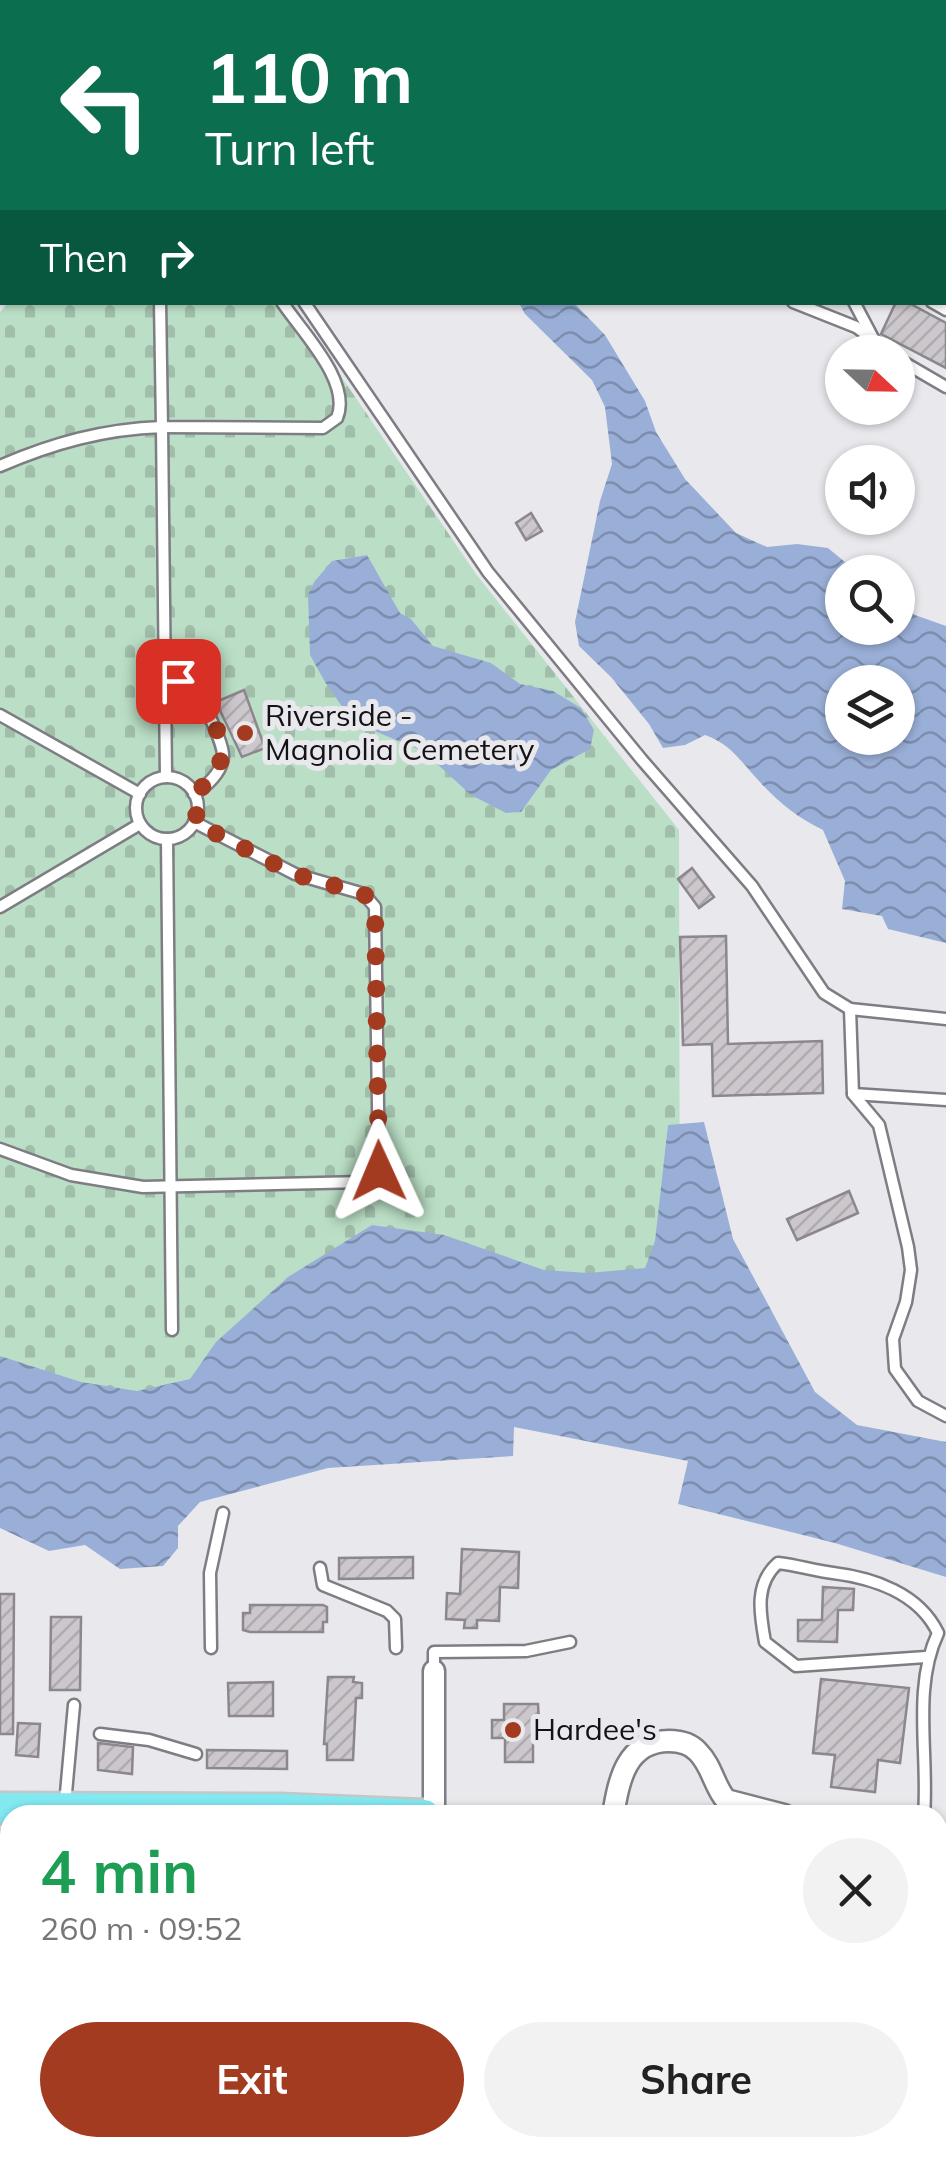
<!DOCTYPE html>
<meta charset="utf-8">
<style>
body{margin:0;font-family:Mulish,sans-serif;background:#f2f2f2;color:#222;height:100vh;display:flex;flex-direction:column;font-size:38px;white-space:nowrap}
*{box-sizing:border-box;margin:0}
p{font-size:32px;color:#767676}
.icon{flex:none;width:55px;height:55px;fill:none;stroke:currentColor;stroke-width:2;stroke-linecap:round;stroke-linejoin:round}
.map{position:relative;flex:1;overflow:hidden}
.details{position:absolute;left:0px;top:1805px;width:948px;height:352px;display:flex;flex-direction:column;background:#fff;border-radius:30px 30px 0 0;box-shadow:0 2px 8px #0004}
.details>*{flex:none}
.banner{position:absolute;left:0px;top:0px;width:948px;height:305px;box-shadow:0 2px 8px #0004;background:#0b6e4f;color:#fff;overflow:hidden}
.needle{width:65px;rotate:112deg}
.fabs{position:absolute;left:825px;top:335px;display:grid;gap:20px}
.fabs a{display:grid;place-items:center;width:90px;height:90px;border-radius:50%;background:#fff;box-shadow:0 2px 8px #0004;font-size:50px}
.pin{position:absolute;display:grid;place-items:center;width:85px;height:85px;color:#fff;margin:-42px;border-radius:20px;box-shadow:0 5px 15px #0006}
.me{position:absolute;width:110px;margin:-55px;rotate:359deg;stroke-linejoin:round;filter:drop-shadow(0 0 8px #0008)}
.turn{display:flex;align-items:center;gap:35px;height:210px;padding:0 40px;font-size:45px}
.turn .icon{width:130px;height:130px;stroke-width:2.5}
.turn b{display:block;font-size:70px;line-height:85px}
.then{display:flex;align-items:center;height:95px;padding:0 40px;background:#0003;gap:20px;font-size:38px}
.round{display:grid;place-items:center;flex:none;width:105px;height:105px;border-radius:52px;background:#f2f2f2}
.summary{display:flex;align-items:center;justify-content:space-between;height:170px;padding:0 40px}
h1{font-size:60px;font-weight:700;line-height:75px;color:#1e9e55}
.action{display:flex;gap:20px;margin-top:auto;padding:20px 40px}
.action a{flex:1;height:115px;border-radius:60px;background:#a33b20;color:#fff;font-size:40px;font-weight:700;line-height:115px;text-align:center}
.action a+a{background:#f2f2f2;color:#222}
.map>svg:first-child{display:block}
.cemetery{fill:url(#cemetery-stones)}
.water{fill:url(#water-waves);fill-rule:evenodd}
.building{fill:url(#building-hatch);stroke:#8c878c;stroke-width:2.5}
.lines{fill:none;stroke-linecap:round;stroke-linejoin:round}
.service-casing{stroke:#7e7d83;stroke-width:15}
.minor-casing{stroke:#7e7d83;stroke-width:25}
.tertiary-casing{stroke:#7e7d83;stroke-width:30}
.primary-casing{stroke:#c6c6c7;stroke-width:35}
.path{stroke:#7f7f83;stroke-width:2.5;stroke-dasharray:5 5;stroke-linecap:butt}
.service{stroke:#fff;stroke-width:10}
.minor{stroke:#fff;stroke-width:20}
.tertiary{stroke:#fff;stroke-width:25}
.primary{stroke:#83e9f1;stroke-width:30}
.rail-casing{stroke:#828285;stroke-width:9}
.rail{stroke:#e8e8ed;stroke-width:5;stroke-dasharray:15;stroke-linecap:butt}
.primary-bridge-casing{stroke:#c6c6c7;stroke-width:35;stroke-linecap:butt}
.primary-bridge{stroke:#83e9f1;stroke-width:30}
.route{stroke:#a33b20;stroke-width:18;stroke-dasharray:0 32.4}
.poi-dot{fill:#a33b20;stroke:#e8e8ed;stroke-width:4}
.labels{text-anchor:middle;stroke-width:10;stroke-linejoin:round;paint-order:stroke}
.poi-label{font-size:30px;fill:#131315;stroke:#e8e8ed;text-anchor:start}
</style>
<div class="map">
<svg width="946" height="2157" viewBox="0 0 946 2157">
<defs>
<pattern id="cemetery-stones" width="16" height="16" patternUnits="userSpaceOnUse" patternTransform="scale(2.5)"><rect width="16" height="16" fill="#bbdfc6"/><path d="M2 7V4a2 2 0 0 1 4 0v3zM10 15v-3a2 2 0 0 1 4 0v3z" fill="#a0bea9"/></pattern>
<pattern id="water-waves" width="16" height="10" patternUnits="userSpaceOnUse" patternTransform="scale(2.5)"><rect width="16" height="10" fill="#9aafd7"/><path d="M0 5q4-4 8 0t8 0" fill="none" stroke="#7c8dad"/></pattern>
<pattern id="building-hatch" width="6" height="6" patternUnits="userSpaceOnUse" patternTransform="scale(2.5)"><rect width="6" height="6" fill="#ccc7cc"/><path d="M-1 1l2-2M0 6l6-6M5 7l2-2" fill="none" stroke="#aeaaae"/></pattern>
</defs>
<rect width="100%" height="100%" fill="#e8e8ed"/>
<polygon class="cemetery" points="9,302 291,303 476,574 679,830 680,1371 171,1418 0,1379 0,312"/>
<g class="water">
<path d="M519,303h55l31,32 40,66 11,31 29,47 51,54 31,14 30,-3 31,4 29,24h-15v56h56v-26l17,13 31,11v317l-58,-14 -6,-13 -40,-7 3,-28 -22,-51c-25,-12 -45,-28 -64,-49 -18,-19 -28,-37 -54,-46l-20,10 -22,3 -14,-24 -38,-47 -32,-31 -4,-24 25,-121 12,-37 -7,-57 -13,-27 -67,-66zM842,682h56v56h-56z"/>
<polygon points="367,555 400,613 411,619 433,646 491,663 520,684 553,691 581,708 594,730 590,749 551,770 521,812 506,813 471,795 423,751 372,730 343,708 325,682 310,655 308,595 314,582 332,561"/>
<polygon points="704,1122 733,1239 815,1392 857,1425 946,1442 946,1577 835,1543 678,1504 688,1461 514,1427 513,1456 328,1468 200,1502 178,1526 178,1548 163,1566 120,1569 85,1545 49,1551 0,1528 0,1356 81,1382 137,1391 190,1379 216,1342 288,1277 372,1225 444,1235 544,1270 588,1273 645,1268 655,1241 668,1125"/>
</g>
<g class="building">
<polygon points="896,302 907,302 946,323 946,368 881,334"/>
<polygon points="531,513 542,531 526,540 516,523"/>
<polygon points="244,690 265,748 242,757 216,702"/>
<polygon points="692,868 714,897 699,908 678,879"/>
<polygon points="726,936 728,1044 822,1041 823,1093 713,1096 712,1044 683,1045 680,937"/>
<polygon points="849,1191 858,1213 797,1240 787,1219"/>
<polygon points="462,1549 519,1552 518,1588 500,1587 499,1621 477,1620 477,1628 464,1628 465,1620 446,1619 447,1593 460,1594"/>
<polygon points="413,1557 413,1578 339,1579 339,1558"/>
<polygon points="823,1587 854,1589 853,1610 838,1610 837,1642 798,1641 798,1620 822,1620"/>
<polygon points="0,1594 14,1594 13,1734 0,1734"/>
<polygon points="250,1605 323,1605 327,1607 327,1622 323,1622 323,1632 250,1632 243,1630 243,1613 250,1613"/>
<polygon points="51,1617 81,1617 80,1690 50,1690"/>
<polygon points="328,1677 354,1677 353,1682 362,1683 362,1698 356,1698 353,1760 327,1760 327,1744 324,1744"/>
<polygon points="821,1679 909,1688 900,1763 878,1760 875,1792 831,1787 835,1755 813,1753"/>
<polygon points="273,1682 273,1716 229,1716 228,1683"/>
<polygon points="504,1704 538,1704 539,1722 533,1722 533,1762 505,1762 505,1738 492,1738 492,1720 504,1720"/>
<polygon points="18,1723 40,1724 38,1757 16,1755"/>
<polygon points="98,1743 133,1747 132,1774 98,1770"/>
<polygon points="207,1750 287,1751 287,1769 207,1768"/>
</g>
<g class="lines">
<defs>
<g id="service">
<polyline points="631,0 633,2"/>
<polyline points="685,0 687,2"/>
<polyline points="871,2 872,0"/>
<polyline points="945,76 946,76"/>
<path d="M160,302l2,125 161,1 14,-10c15,-36 -35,-86 -55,-116"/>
<polyline points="304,302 488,572 642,760 752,886 824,993 850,1009 946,1019"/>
<polyline points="793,302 856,327 874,340"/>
<polyline points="854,302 874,340 888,352"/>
<polyline points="932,302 946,310"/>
<polyline points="898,359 946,387"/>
<path d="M0,466c53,-23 104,-37 162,-39l4,350"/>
<path d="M165,682c8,-1 17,-1 24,3 11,6 35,59 34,72 -1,15 -16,29 -29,37"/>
<polyline points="0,715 140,794"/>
<circle cx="167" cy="808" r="31"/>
<polyline points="167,839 172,1330"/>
<polyline points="0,907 140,824"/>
<polyline points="850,1009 853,1094 879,1125 908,1247 911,1270 906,1302 893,1339 895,1369 918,1401 946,1416"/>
<polyline points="853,1094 946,1100"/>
<polyline points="0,1149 71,1175 143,1187 364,1182 375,1178 379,1171 375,907 364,894 295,874 194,822"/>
<polyline points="320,1568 323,1585 387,1611 395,1619 396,1648"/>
<polyline points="211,1648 210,1573 223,1513"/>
<polyline points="434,1671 434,1652 526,1651 570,1642"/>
<polyline points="100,1734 149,1740 196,1754"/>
<polyline points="65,1804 74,1705"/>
<path d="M924,1815c5,-59 -12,-127 14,-182 -19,-40 -65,-55 -105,-60 -18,-2 -36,-8 -55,-10 -24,21 -18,51 -13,79l31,24 130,-9"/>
<polyline points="938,1946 942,1944 946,1931"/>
<polyline points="761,2148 765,2157"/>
<polyline points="786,2157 791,2148"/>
</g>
<g id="minor">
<polyline points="434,1815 434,1671"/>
<path d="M613,1815c6,-35 13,-74 56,-74 11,0 22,3 29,11 14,14 16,34 28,48l58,15"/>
<polyline points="938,1853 939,1854"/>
<polyline points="0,2113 10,1889"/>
<polyline points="218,2157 219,2148"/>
</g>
<polyline id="tertiary" points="337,2 338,0"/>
<g id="primary">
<polyline points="84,0 86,2"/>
<polyline points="180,2 182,0"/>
<polyline points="238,2 239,0"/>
<polyline points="0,247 2,244"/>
<polyline points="0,285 2,282"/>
<polyline points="0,1808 280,1809 424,1815"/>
<polyline points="0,1846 10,1846"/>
</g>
</defs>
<use href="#service" class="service-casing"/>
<use href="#minor" class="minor-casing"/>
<use href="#tertiary" class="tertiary-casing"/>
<use href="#primary" class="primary-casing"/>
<g class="path">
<polyline points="938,1983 946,1970"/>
<polyline points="938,2104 946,2106"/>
<polyline points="404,2148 408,2157"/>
</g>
<use href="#service" class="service"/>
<use href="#minor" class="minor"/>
<use href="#tertiary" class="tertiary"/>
<use href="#primary" class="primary"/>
<defs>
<polyline id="rail" points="787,2 788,0"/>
</defs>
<use href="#rail" class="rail-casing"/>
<use href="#rail" class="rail"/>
<defs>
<g id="primary-bridge">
<polyline points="938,1871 946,1871"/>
<polyline points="938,1903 946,1904"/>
</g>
</defs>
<use href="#primary-bridge" class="primary-bridge-casing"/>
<use href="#primary-bridge" class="primary-bridge"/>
</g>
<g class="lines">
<path class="route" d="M178,681c25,7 41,48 45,72l-7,22 -22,19 3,19 -3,9 100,52 70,20 11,13 4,264"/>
</g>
<g class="poi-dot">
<circle cx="245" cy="733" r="10"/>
<circle cx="513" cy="1730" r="10"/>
</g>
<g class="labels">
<g class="poi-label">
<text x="265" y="726">Riverside -<tspan x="265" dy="34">Magnolia Cemetery</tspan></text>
<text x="533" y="1740">Hardee's</text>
</g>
</g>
</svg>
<div class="fabs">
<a><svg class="needle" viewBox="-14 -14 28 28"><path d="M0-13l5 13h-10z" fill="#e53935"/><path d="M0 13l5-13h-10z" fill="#767676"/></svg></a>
<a><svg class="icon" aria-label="sound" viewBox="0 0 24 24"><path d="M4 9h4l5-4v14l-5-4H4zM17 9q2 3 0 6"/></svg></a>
<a><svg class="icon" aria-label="search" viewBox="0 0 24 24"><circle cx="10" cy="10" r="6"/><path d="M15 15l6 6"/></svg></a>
<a><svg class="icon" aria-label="layers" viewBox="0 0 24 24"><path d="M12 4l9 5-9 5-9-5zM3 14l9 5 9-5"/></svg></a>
</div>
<div class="pin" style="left:178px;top:681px;background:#d93025"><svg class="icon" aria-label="arrive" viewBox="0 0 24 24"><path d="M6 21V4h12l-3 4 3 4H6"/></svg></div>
<svg class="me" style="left:379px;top:1171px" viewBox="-20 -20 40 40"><path d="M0-17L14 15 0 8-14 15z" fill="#a33b20" stroke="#fff" stroke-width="4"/></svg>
<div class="banner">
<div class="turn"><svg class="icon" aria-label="left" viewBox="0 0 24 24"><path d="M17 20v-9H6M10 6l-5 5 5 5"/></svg><div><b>110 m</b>Turn left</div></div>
<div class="then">Then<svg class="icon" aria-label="right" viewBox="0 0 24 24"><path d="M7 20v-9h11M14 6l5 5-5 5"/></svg></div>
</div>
<section class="details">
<div class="summary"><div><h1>4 min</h1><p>260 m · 09:52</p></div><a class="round"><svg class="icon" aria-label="close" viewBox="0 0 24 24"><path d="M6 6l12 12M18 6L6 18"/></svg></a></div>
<div class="action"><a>Exit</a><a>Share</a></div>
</section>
</div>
